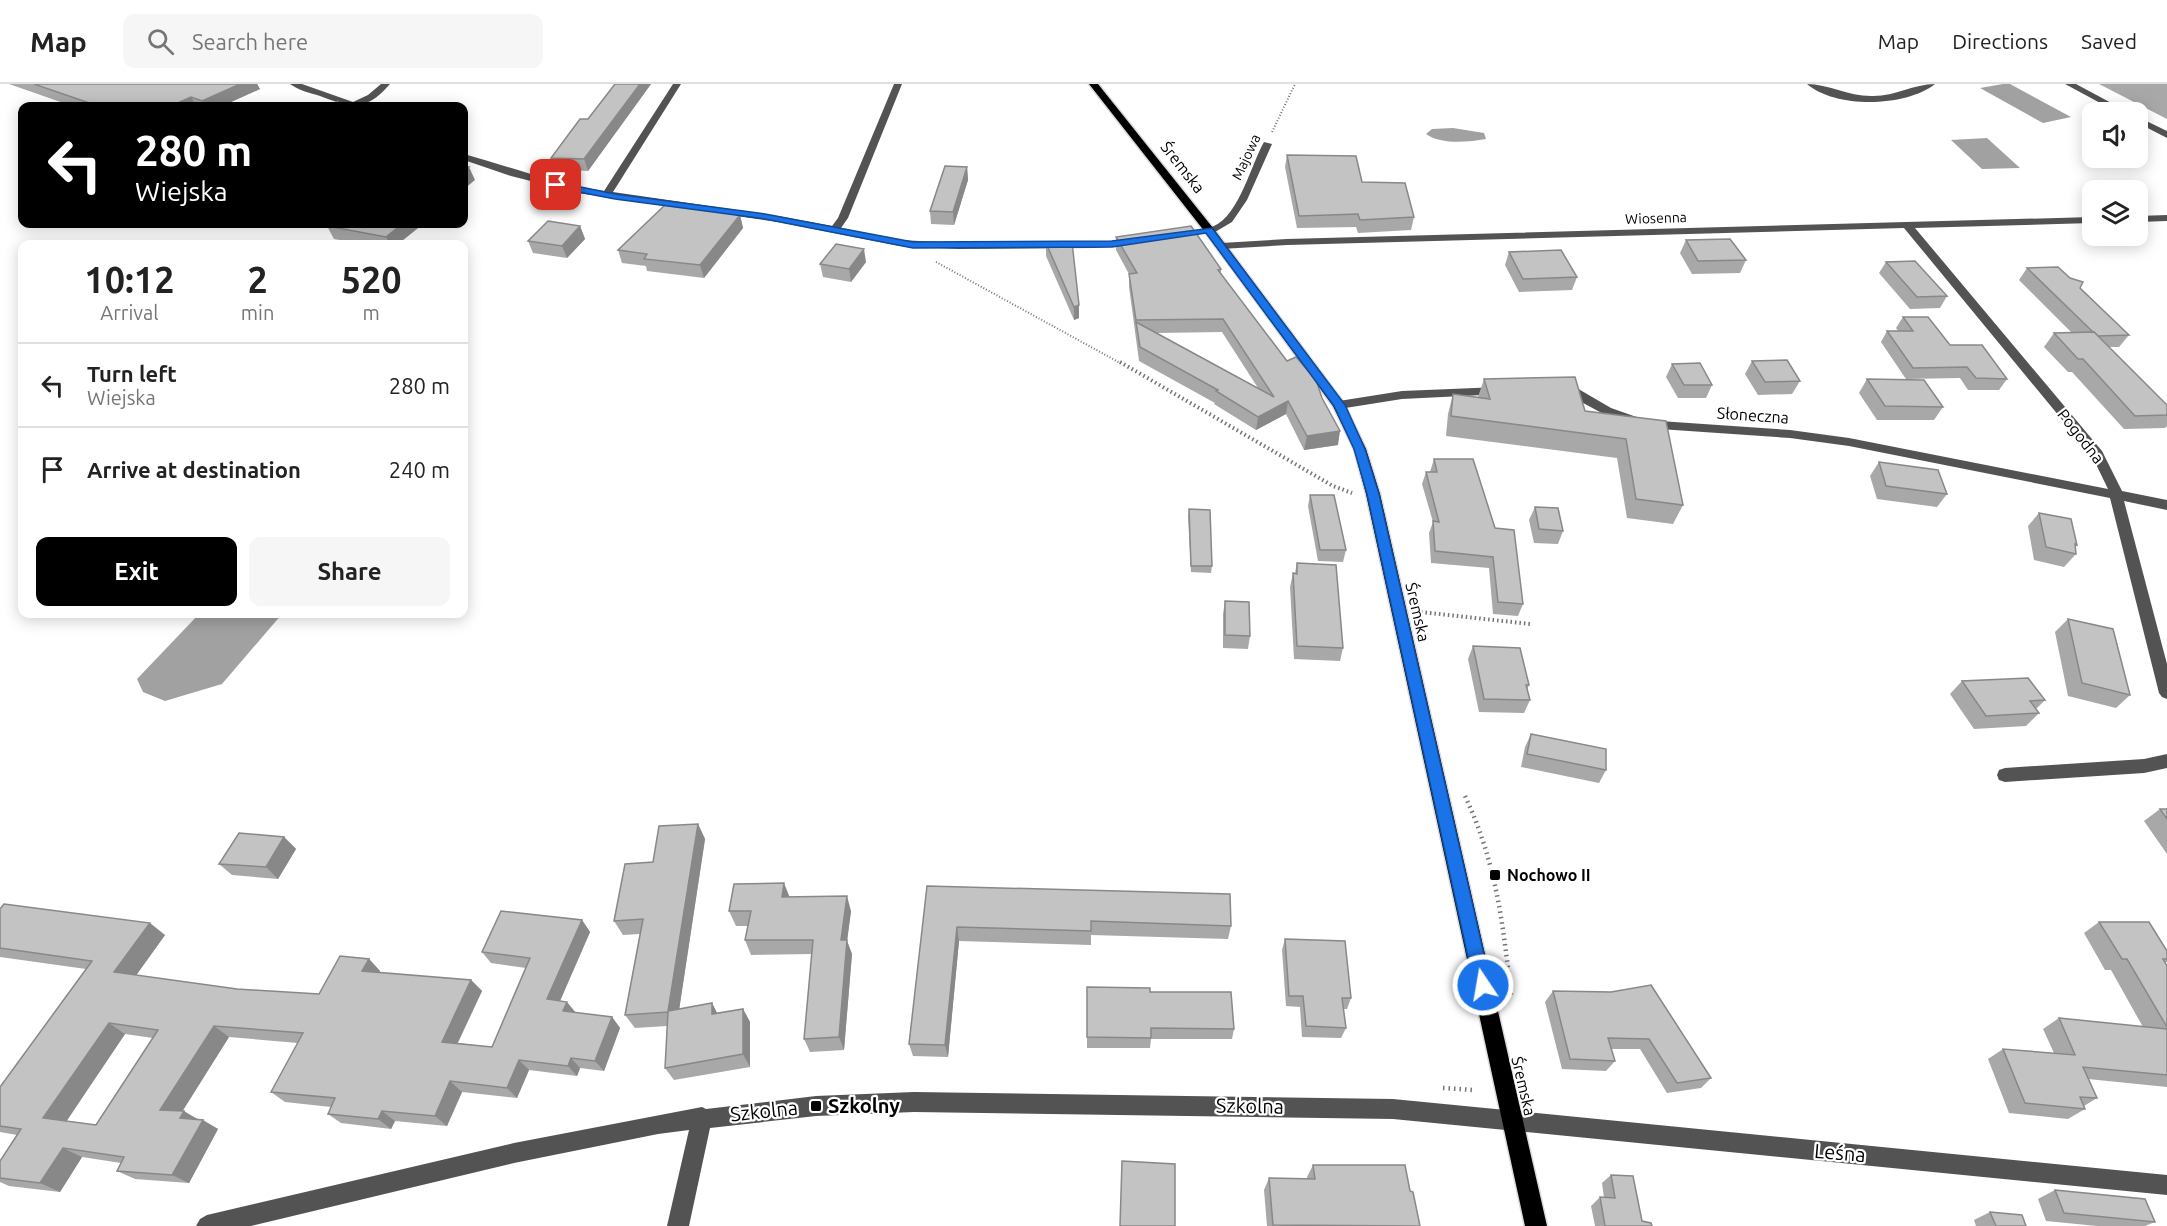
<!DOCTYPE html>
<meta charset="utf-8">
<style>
body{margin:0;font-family:Ubuntu,sans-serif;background:#f6f6f6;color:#222;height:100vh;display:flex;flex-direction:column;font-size:22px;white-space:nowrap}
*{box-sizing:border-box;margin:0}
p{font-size:20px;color:#767676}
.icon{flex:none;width:33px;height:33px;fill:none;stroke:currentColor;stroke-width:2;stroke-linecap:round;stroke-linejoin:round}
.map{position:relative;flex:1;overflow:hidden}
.panel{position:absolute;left:18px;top:156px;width:450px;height:378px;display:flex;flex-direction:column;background:#fff;border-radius:12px;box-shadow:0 3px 15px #0003}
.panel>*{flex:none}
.hud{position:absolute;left:18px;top:18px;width:450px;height:126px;border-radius:12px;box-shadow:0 3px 15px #0003;background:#000;color:#fff;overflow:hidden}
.controls{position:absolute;left:2082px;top:18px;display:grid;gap:12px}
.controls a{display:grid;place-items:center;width:66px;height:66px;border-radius:12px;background:#fff;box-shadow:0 3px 15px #0003;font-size:30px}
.pin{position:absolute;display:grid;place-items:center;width:51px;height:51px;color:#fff;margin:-26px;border-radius:12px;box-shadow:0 3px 9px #0006}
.me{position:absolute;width:66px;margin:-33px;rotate:348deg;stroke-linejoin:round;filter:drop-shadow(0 0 4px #0008)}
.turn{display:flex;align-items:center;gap:21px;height:126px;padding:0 18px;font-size:27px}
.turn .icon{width:78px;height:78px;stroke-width:2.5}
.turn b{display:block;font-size:42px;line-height:51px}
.eta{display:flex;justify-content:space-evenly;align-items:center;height:102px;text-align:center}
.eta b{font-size:36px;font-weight:700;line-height:42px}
.primary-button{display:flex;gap:12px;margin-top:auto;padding:12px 18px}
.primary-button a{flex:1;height:69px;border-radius:12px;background:#000;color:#fff;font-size:24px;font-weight:700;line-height:69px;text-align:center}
.primary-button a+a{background:#f6f6f6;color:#222}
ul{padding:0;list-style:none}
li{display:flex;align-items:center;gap:18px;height:84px;padding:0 18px;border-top:2px solid #e0e0e0}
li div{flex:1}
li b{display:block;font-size:22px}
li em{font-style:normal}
header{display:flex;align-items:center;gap:36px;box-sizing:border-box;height:84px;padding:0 30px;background:#fff;border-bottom:2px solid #e0e0e0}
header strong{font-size:28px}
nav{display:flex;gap:33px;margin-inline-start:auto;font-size:21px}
.search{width:420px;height:54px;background:#f6f6f6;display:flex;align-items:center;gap:15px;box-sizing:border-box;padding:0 21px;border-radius:12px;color:#767676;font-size:22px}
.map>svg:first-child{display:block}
.water{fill:#a1a1a1}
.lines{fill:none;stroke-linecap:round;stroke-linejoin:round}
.major-casing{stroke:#dbdbdb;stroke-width:3}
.path-far2{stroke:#757575;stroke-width:2;stroke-dasharray:1 2;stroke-linecap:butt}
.path-far1{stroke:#757575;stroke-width:4;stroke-dasharray:1.5 3;stroke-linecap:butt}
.path{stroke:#757575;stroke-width:4.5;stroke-dasharray:1.5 4;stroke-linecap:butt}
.minor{fill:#535353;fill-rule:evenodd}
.major{fill:#000;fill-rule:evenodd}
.wall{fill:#a8a8a8;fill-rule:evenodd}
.shaded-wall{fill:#888}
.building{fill:#c3c3c3;stroke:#888;stroke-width:1.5;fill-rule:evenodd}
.route{fill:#1a73e8;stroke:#114b97;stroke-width:1.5}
.poi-dot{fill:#000;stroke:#fff;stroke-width:2}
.labels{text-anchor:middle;stroke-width:4.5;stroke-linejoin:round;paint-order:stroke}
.far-street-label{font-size:14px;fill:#000;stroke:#fff}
.street-label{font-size:16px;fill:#000;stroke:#fff}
.poi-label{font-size:16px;font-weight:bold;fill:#000;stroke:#fff;text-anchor:start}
.near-poi-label{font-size:20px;font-weight:bold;fill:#000;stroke:#fff;text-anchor:start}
.near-street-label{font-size:20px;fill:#000;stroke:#fff}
</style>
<header>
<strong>Map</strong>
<div class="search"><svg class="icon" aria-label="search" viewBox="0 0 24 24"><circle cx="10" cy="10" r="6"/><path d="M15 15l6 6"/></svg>Search here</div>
<nav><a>Map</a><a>Directions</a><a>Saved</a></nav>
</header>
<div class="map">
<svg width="2167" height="1142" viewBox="0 0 2167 1142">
<rect width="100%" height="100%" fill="#fff"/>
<g class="water">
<polygon points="2003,0 2010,0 2071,33 2043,39 1980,4"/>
<path d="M1453,44l31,5 2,6c-18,3 -45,6 -60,-5l6,-5z"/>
<polygon points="1987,54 2020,84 1982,85 1951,56"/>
<polygon points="199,530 282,530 222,600 165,617 143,608 137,595"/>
</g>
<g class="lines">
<defs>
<polygon id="major" points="1089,0 1098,0 1213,144 1343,318 1366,365 1380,410 1547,1142 1525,1142 1366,410 1354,365 1333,322 1205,148"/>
</defs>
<use href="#major" class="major-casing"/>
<g class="path-far2">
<polyline points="1272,48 1295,0"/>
<polyline points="936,178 1122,280"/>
</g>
<g class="path-far1">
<polyline points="1120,278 1333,402 1352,409"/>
<polyline points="1421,528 1530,540"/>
</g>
<g class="path">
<path d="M1465,712c31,66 38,127 46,199"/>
<polyline points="1443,1004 1473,1006"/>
</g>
<g class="minor">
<path d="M290,0h12l51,18 15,-7 13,-11h9c-24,28 -38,24 -70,12 -10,-3 -22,-6 -30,-12z"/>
<path d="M673,0h8l-68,108 165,24 54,10 6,-8 56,-134h8l-54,134 -7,10 59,12 58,3 137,-1 40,-3 5,3 -5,3 -40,3 -137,1 -58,-3 -122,-24 -200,-29 -67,-17 -47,-16v-6c47,13 91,30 140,37z"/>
<path d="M1807,0c21,0 41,12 64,12 23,1 42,-12 64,-12 -29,23 -99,25 -128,0z"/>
<polygon points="2065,0 2076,0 2128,28 2117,28"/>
<polygon points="2138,33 2167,47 2167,54 2138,39"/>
<path d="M1264,58l8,2 -25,56 -15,22 -17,10 -43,6v-4c14,-3 29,-3 42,-8 25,-11 37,-61 50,-84z"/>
<polygon points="2167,131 2167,137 2138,138 2138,132"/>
<polygon points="2092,133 2092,139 1915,144 2102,367 2122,407 2167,416 2167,426 2124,417 2167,580 2167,615 2162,613 2159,609 2110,414 1849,362 1790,354 1645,344 1611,334 1559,306 1565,302 1575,303 1611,324 1645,336 1790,346 1849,354 2108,405 2092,372 1904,144 1287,161 1221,165 1216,162 1221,159 1287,155"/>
<polygon points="1499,303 1505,307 1503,310 1402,315 1339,325 1333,321 1339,317 1402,307"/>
<polygon points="2167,670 2167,684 2144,689 2005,698 1999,696 1997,691 1999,686 2005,684 2144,675"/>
<polygon points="914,1008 1393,1015 2167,1091 2167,1111 1393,1035 914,1028 816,1032 710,1044 689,1142 667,1142 689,1046 658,1050 514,1079 251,1142 196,1142 200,1135 207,1131 514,1059 702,1023 706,1025 816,1012"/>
</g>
<use href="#major" class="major"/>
</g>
<g class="wall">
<polygon points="9,0 257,0 260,5 222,22 72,22"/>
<polygon points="615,0 651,0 588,87 555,85 551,74 588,35"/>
<polygon points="2099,0 2167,0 2167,35"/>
<polygon points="1287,71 1362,98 1414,133 1411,146 1358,149 1356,143 1297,144 1285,83"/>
<polygon points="967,83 968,96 954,141 931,140 930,127"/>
<polygon points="740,131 743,144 704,194 647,187 646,182 622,179 618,166"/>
<polygon points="317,140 423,140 398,160 364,160 334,155 327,142 328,142"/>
<polygon points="580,142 585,155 567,174 533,169 528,157"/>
<path d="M1116,153l105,32v4l117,172 -34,5 -18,-36 -30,16 -42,-26 1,-1 -76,-42 -10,-74v-13l-13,-24zM1222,248l36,56 -101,-55z"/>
<polygon points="1686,156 1746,176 1740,189 1692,190 1680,169"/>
<polygon points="1046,159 1079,221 1079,234 1074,236 1046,172"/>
<polygon points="1509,168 1577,193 1572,206 1519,208 1505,181"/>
<polygon points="866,178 851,198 823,193 820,180"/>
<polygon points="1886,178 1947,212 1940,224 1910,225 1879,189"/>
<polygon points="2027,184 2129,251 2119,263 2109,263 2167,321 2167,342 2165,344 2124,345 2072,288 2068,288 2044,263 2054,249 2072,249 2019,196"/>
<polygon points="1903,233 1950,261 2007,295 1999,306 1968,306 1960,294 1906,295 1881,258 1887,247 1898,247 1896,244"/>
<polygon points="1752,277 1800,297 1792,310 1758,311 1745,290"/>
<polygon points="1672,280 1712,301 1706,314 1678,314 1666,293"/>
<polygon points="1484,295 1585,327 1666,337 1683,421 1673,440 1627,434 1617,374 1446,352 1448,330 1453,310 1478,313"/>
<polygon points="1867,295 1943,323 1934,336 1877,336 1859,309"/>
<polygon points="1434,375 1495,444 1523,520 1518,532 1493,530 1489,484 1431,479 1429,449 1433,438 1422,400 1426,388 1430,388"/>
<polygon points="1879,378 1947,410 1937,423 1877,415 1870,392"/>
<polygon points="1310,411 1346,466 1343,478 1318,477 1308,422"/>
<polygon points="1535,423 1563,447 1558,460 1534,459 1529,436"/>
<polygon points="1189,425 1212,482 1211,489 1191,488 1188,432"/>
<polygon points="2039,429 2077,461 2075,464 2076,470 2064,483 2034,476 2028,442"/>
<polygon points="1297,479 1343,564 1340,577 1294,575 1290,503 1293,489 1295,489"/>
<polygon points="1225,517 1250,552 1248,565 1223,564 1223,530"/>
<polygon points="2068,535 2130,611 2116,624 2068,612 2055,548"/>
<polygon points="1473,562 1529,601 1527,606 1530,616 1524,629 1479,628 1468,575"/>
<polygon points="1962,597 2045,616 2036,625 2039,629 2026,642 1974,645 1950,610"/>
<polygon points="1531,650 1606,686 1599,699 1521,683 1525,663"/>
<polygon points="2160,725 2167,725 2167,770 2144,737"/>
<polygon points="698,740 705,755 679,925 712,919 717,929 743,925 750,938 750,983 674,996 665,984 667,942 635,944 625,931 640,850 623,851 614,837 653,778"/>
<polygon points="284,753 296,765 278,795 232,791 219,780"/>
<polygon points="927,802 1231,842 1228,855 1091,851 1091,861 959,857 948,973 913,972 909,960"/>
<polygon points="789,813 851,827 847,857 852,870 844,966 810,968 804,955 812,870 751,871 745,856 748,842 736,842 729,827"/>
<path d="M0,825l165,26 -29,40 101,14 82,5 50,-35 11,12 -1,2 92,7 11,11 -24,52 34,4 34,-79 -35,-5 -9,-11 100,-32 8,12 -30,69 16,12 36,4 8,11 -16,43 -24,-3 -3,8 -48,-6 -12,28 -55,-6 -15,34 -52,-5 -4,8 -50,-6 -13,-9 3,-7 -46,-5 -14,-10 27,-49 -69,-6 -47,74 36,18 -29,54 -54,-4 -18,-8 4,-8 -39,-6 -22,35 -51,-6 -9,-4v-21l17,-26 -17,-3v-45l86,-118 -86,-12zM125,950l28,4 -57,87 -30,-4z"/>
<polygon points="2099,838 2167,867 2167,878 2165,879 2167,882 2167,1003 2088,995 2097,1014 2084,1022 2085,1025 2068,1035 2009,1029 1988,975 2003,965 2054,969 2043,945 2059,934 2143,943 2111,886 2105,886 2084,849"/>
<polygon points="1285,855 1351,914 1347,925 1343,925 1346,944 1341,954 1302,953 1300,923 1286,922 1282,866"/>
<polygon points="1087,903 1150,908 1234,945 1232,955 1151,955 1150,964 1087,964"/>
<polygon points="1553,907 1611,908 1711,994 1701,1004 1667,1009 1640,965 1611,965 1615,977 1606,987 1562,985 1545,918"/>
<polygon points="1313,1081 1410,1107 1420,1142 1267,1142 1264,1106 1269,1094 1307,1095 1307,1093"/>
<polygon points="1611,1091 1642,1137 1652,1142 1595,1142 1591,1122 1600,1113 1604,1114 1602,1099"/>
<polygon points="2055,1106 2155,1138 2145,1142 2097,1142 2046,1137 2038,1115"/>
<polygon points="1990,1128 2026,1142 1976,1142 1974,1136"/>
</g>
<g class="shaded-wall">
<polygon points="240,0 257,0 260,5 222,22 205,22 202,17"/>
<polygon points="640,0 651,0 588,87 584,75"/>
<polygon points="191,13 197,22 171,22"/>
<polygon points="338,17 341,22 334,22"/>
<polygon points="469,83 475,96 464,105 464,88"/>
<polygon points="967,83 968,96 954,141 953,128"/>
<polygon points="740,131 743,144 704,194 700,181"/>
<polygon points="402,140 423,140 398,160 390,160 386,153"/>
<polygon points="580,142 585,155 567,174 562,162"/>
<polygon points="864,165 866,178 851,198 849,185"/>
<polygon points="1079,221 1079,234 1074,236 1074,223"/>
<polygon points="1288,317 1286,330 1256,346 1258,333"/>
<polygon points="1340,347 1338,361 1304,366 1307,352"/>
<polygon points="698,740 705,755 677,940 668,927"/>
<polygon points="284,753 296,765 278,795 266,783"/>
<polygon points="784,799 790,814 782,813"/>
<polygon points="847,812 851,827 847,857 852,870 844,966 839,953 841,856"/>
<polygon points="582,836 590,848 556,926 547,915"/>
<polygon points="150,839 165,851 130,900 114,888"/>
<polygon points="957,843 959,857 948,973 945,961"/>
<polygon points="369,875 380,887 374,899 362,887"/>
<polygon points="471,896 482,907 453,968 442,958"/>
<polygon points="567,918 576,929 563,927"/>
<polygon points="712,919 719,933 712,930"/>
<polygon points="743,925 750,938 750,983 743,970"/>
<polygon points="612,933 620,944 604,987 595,977"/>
<polygon points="109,939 125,950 62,1044 43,1034"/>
<polygon points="214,942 229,953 177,1036 160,1026"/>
<polygon points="571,974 580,984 577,992 568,982"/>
<polygon points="519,976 529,986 517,1014 507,1004"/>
<polygon points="450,997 462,1008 447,1042 435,1032"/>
<polygon points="184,1027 200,1037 180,1034"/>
<polygon points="382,1027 395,1037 391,1045 378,1035"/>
<polygon points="203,1036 218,1045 189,1099 172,1091"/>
<polygon points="63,1064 82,1073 60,1108 40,1099"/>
</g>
<g class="building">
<polygon points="34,0 240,0 202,17 191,13 171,22 98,22"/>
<polygon points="615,0 640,0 584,75 551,74 580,35 588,35"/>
<polygon points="338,17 334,22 328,22"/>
<polygon points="1287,71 1356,72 1362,98 1405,99 1414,133 1360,136 1358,130 1299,132"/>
<polygon points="464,82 469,83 464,88"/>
<polygon points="945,82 967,83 953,128 930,127"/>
<polygon points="665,121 740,131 700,181 644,175 647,170 618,166"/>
<polygon points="548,137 580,142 562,162 528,157"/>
<polygon points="331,140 402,140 386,153 327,142"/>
<polygon points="1191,142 1221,185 1218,186 1287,277 1296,273 1316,296 1322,314 1340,347 1307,352 1288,317 1258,333 1216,307 1218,306 1140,263 1136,238 1274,313 1223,235 1136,236 1129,190 1137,189 1116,153"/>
<polygon points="1730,155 1746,176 1698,177 1686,156"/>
<polygon points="1072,158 1079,221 1074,223 1046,159"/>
<polygon points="836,160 864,165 849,185 820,180"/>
<polygon points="1561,166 1577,193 1523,195 1509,168"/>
<polygon points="1915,177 1947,212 1917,213 1886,178"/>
<polygon points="2058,183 2070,194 2083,198 2080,204 2129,251 2098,252 2094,248 2093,248 2027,184"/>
<polygon points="1903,233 1928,233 1950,261 1982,261 2007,295 1976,294 1967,283 1913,284 1887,247 1913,247"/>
<polygon points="2094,248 2167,321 2167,331 2135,332 2083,275 2078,275 2054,249"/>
<polygon points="1787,276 1800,297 1765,298 1752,277"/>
<polygon points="1700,279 1712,301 1684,301 1672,280"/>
<polygon points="1575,293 1585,327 1666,337 1683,421 1636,415 1626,355 1451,332 1453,310 1490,315 1484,295"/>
<polygon points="1867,295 1924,296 1943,323 1885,322"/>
<polygon points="1434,375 1473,375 1495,444 1514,446 1523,520 1498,518 1493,473 1435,467 1433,437 1439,438 1426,388 1437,388"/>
<polygon points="1879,378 1938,386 1947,410 1886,402"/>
<polygon points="1310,411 1334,411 1346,466 1320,466"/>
<polygon points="1535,423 1558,424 1563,447 1539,445"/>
<polygon points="1189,425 1210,426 1212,482 1191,482"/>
<polygon points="2039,429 2071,435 2077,461 2075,460 2076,470 2046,463"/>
<polygon points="1297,479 1336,481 1343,564 1297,562 1293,489 1297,490"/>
<polygon points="1225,517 1249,518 1250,552 1225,551"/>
<polygon points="2068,535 2113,545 2130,611 2082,599"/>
<polygon points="1473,562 1520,564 1529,601 1526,601 1530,616 1484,615"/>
<polygon points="2028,594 2045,616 2030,617 2039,629 1986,632 1962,597"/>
<polygon points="1531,650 1606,665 1606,686 1527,670"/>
<polygon points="2160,725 2167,725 2167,735"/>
<polygon points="698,740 668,927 712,919 712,930 743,925 743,970 665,984 668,928 625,931 643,835 614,837 625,780 653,778 659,742"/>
<polygon points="239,749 284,753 266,783 219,780"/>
<polygon points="784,799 782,813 847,812 841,856 847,856 839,953 804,955 813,856 745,856 751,827 729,827 734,800"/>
<polygon points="927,802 1230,810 1231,842 1091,837 1091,847 957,843 945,961 909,960"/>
<path d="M4,820l146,19 -36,49 123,17 82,5 21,-38 29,3 -7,12 109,9 -29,62 50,5 38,-89 -48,-6 19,-41 81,9 -35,79 20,3 -4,9 49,6 -17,44 -24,-3 -3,8 -49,-6 -12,28 -57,-7 -15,35 -53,-5 -4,8 -50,-5 7,-16 -64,-6 32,-59 -89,-7 -54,84 24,1 -4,7 23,2 -31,55 -55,-4 7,-14 -61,-9 -23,35 -40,-5v-17l21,-32 -21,-3v-39l92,-126 -92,-13v-39zM109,939l49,7 -62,95 -53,-7z"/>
<polygon points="2099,838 2149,838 2167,867 2167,875 2163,875 2167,882 2167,943 2127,875 2122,875"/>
<polygon points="1285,855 1345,857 1351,914 1342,914 1346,944 1306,942 1303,912 1289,912"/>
<polygon points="1651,901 1711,994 1677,999 1649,955 1608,954 1615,977 1570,975 1553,907 1611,908"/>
<polygon points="1087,903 1150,904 1150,908 1231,908 1234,945 1151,944 1151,954 1087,953"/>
<polygon points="2059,934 2167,945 2167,991 2083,983 2097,1014 2080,1013 2085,1025 2025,1019 2003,965 2075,971"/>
<polygon points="1122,1077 1175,1080 1175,1142 1120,1142"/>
<polygon points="1313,1081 1405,1081 1410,1107 1413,1108 1420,1142 1273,1141 1269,1094 1315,1095"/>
<polygon points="1611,1091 1633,1092 1642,1137 1651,1139 1652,1142 1605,1142 1600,1113 1615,1114"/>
<polygon points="2055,1106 2145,1115 2155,1138 2064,1129"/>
<polygon points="1990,1128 2022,1131 2026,1142 1996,1142"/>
</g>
<polygon class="route" points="556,98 615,110 765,130 913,158 1112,157 1212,144 1345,321 1365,365 1379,410 1491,901 1489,907 1483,909 1477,907 1474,901 1367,410 1354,365 1334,322 1206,149 1112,163 913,164 765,135 615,115 553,103 552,101"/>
<g class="poi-dot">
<rect x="1489" y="785" width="12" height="12" rx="3"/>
<rect x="810" y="1016" width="12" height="12" rx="3"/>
</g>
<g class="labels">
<g class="far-street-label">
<text transform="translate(1246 73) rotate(-65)" y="5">Majowa</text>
<text transform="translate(1656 134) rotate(-2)" y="5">Wiosenna</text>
</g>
<g class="street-label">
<text transform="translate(1183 83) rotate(52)" y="6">Śremska</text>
<text transform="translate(1753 331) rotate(4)" y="6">Słoneczna</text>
<text transform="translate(2081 352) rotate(52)" y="6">Pogodna</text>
<text transform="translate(1418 528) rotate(77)" y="6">Śremska</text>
<text transform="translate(1524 1002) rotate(77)" y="6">Śremska</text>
</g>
<g class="poi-label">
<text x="1507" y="797">Nochowo II</text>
</g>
<g class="near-poi-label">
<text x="828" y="1029">Szkolny</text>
</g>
<g class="near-street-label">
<text transform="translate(1250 1022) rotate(1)" y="7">Szkolna</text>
<text transform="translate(764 1027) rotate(-6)" y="7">Szkolna</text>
<text transform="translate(1840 1069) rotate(5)" y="7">Leśna</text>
</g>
</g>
</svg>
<div class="controls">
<a><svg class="icon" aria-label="sound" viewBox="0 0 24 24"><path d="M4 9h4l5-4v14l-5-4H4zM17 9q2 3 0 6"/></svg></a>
<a><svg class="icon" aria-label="layers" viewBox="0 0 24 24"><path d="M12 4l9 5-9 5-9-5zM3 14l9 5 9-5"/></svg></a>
</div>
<div class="pin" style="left:556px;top:101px;background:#d93025"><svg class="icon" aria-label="arrive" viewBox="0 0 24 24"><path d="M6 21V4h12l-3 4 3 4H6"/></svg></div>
<svg class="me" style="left:1483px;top:901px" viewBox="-20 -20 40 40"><circle r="17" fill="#1a73e8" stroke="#fff" stroke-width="3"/><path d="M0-11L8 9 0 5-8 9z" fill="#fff"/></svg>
<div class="hud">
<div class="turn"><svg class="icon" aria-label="left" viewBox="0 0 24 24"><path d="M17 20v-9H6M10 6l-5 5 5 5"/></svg><div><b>280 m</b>Wiejska</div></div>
</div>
<section class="panel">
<div class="eta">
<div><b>10:12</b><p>Arrival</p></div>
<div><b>2</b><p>min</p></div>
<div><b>520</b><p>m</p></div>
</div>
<ul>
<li><svg class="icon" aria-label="left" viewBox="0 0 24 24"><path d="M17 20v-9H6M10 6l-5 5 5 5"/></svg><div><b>Turn left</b><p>Wiejska</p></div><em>280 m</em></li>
<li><svg class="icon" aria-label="arrive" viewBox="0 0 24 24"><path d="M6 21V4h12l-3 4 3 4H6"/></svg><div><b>Arrive at destination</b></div><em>240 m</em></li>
</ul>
<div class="primary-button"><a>Exit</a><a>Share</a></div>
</section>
</div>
